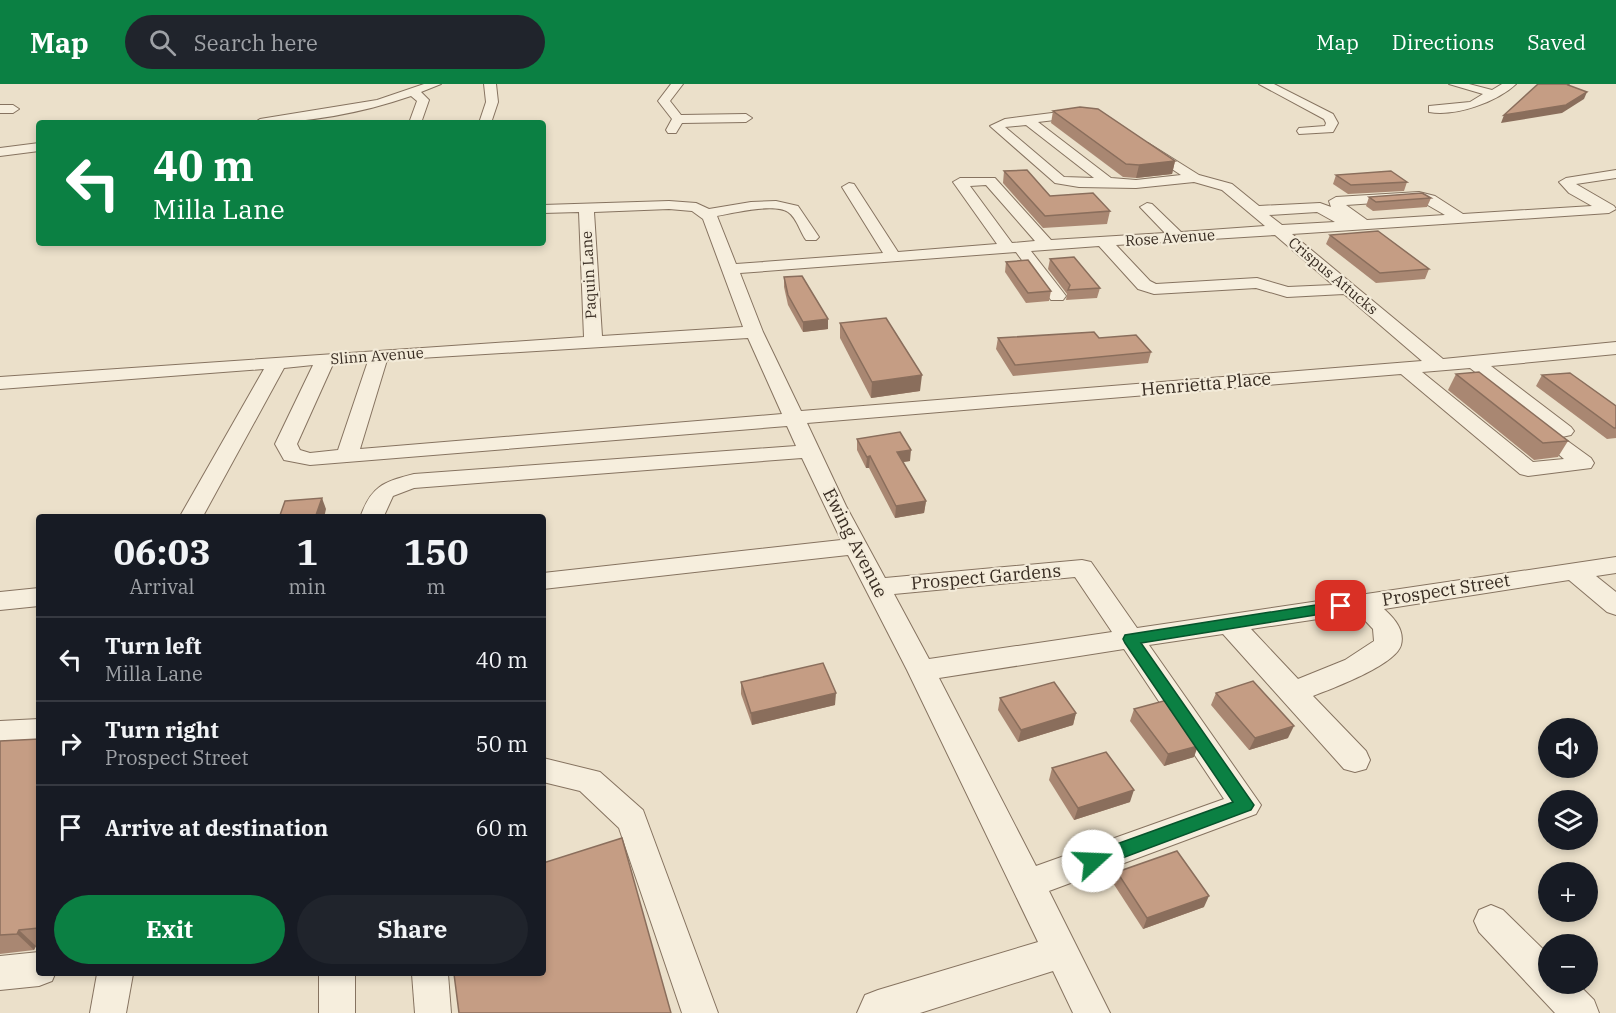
<!DOCTYPE html>
<meta charset="utf-8">
<style>
body{margin:0;font-family:"IBM Plex Serif",serif;background:#20242c;color:#f1f3f6;height:100vh;display:flex;flex-direction:column;font-size:22px;white-space:nowrap}
*{box-sizing:border-box;margin:0}
p{font-size:20px;color:#9ea1a6}
.icon{flex:none;width:33px;height:33px;fill:none;stroke:currentColor;stroke-width:2;stroke-linecap:round;stroke-linejoin:round}
.map{position:relative;flex:1;overflow:hidden}
.side{position:absolute;left:36px;top:430px;width:510px;height:462px;display:flex;flex-direction:column;background:#171b24;border-radius:6px;box-shadow:0 3px 9px #0003}
.side>*{flex:none}
.banner{position:absolute;left:36px;top:36px;width:510px;height:126px;border-radius:6px;box-shadow:0 3px 9px #0003;background:#0b8043;color:#fff;overflow:hidden}
.fabs{position:absolute;left:1538px;top:634px;display:grid;gap:12px}
.fabs a{display:grid;place-items:center;width:60px;height:60px;border-radius:50%;background:#171b24;box-shadow:0 3px 9px #0003;font-size:30px}
.pin{position:absolute;display:grid;place-items:center;width:51px;height:51px;color:#fff;margin:-26px;border-radius:12px;box-shadow:0 3px 9px #0006}
.me{position:absolute;width:66px;margin:-33px;rotate:70deg;stroke-linejoin:round;filter:drop-shadow(0 0 4px #0008)}
.turn{display:flex;align-items:center;gap:21px;height:126px;padding:0 18px;font-size:27px}
.turn .icon{width:78px;height:78px;stroke-width:2.5}
.turn b{display:block;font-size:42px;line-height:51px}
.eta{display:flex;justify-content:space-evenly;align-items:center;height:102px;text-align:center}
.eta b{font-size:36px;font-weight:700;line-height:42px}
.primary-button{display:flex;gap:12px;margin-top:auto;padding:12px 18px}
.primary-button a{flex:1;height:69px;border-radius:36px;background:#0b8043;color:#fff;font-size:24px;font-weight:700;line-height:69px;text-align:center}
.primary-button a+a{background:#20242c;color:#f1f3f6}
ul{padding:0;list-style:none}
li{display:flex;align-items:center;gap:18px;height:84px;padding:0 18px;border-top:2px solid #363941}
li div{flex:1}
li b{display:block;font-size:22px}
li em{font-style:normal}
header{display:flex;align-items:center;gap:36px;box-sizing:border-box;height:84px;padding:0 30px;background:#0b8043;color:#fff}
header strong{font-size:28px}
nav{display:flex;gap:33px;margin-inline-start:auto;font-size:21px}
.search{width:420px;height:54px;background:#20242c;display:flex;align-items:center;gap:15px;box-sizing:border-box;padding:0 21px;border-radius:33px;color:#9ea1a6;font-size:22px}
.map>svg:first-child{display:block}
.lines{fill:none;stroke-linecap:round;stroke-linejoin:round}
.minor-casing{stroke:#867360;stroke-width:2}
.minor{fill:#f6eedd;fill-rule:evenodd}
.wall{fill:#a98772}
.shaded-wall{fill:#8a6e5c}
.building{fill:#c59d84;stroke:#8a6e5c;stroke-width:1.5}
.route{fill:#0b8043;stroke:#07532c;stroke-width:1.5}
.labels{text-anchor:middle;stroke-width:4.5;stroke-linejoin:round;paint-order:stroke}
.far-street-label{font-size:15px;fill:#382c22;stroke:#f3ebd9}
.street-label{font-size:18px;fill:#382c22;stroke:#f3ebd9}
</style>
<header>
<strong>Map</strong>
<div class="search"><svg class="icon" aria-label="search" viewBox="0 0 24 24"><circle cx="10" cy="10" r="6"/><path d="M15 15l6 6"/></svg>Search here</div>
<nav><a>Map</a><a>Directions</a><a>Saved</a></nav>
</header>
<div class="map">
<svg width="1616" height="929" viewBox="0 0 1616 929">
<rect width="100%" height="100%" fill="#ebe0ca"/>
<g class="lines">
<defs>
<g id="minor">
<path d="M424,0h17l-20,8 8,8 -8,23h-12l8,-22 -6,-5c-49,17 -105,27 -157,27l6,-4 117,-19z"/>
<polygon points="484,0 496,0 498,18 491,39 479,39 486,18"/>
<polygon points="671,0 683,0 670,17 681,31 746,30 752,34 746,38 682,39 676,49 668,49 666,46 672,35 658,17"/>
<polygon points="1259,0 1274,0 1333,30 1338,39 1333,48 1299,50 1297,47 1299,44 1325,42 1326,39 1324,35"/>
<path d="M1449,0h20l23,6 10,-6h14c-19,18 -61,33 -87,28v-6l41,-4 13,-8z"/>
<polygon points="0,21 13,21 19,25 13,29 0,29"/>
<path d="M1084,25l6,4 -2,3 -50,6 73,56 25,2 45,-5 -38,-25 -1,-3 6,-4 51,32 33,9 27,22 61,-3 11,4 -2,-6 7,-4 83,-5 16,4 28,18 129,-8 -23,-13 -10,-11 7,-4 50,-8v8l-40,6 38,22 2,3 -7,4 -317,21 151,125 173,-17v12l-125,12 80,61 3,4 -3,4 -9,2 29,21 3,5 -3,5 -63,8 -8,-2 -119,-100 -594,49 39,83 39,72 197,-18 9,2 46,66 479,-71v16l-20,3 20,16v23l-9,-3 -38,-32 -185,29c10,9 21,21 17,36 -5,20 -70,44 -88,51l53,55 4,9 -4,9 -11,3 -11,-3 -121,-135 -74,11 112,160 -5,9 -207,77 61,122h-37l-20,-42 -133,42h-63l8,-18 13,-5 160,-48 -131,-272 -59,-115 -305,34v-16l298,-33 -39,-82 -388,30 -21,8 -10,22h-23c11,-32 23,-36 54,-44l382,-28 -9,-20 -477,39 -26,-5 -9,-16 38,-79 -29,3 -82,150h-23l85,-149 -264,20v-12l584,-40 -5,-125 -36,1v-8l126,-4 27,2 13,6 42,-7 25,-1 22,5 21,31 -3,3h-10c-6,-8 -9,-22 -18,-28 -14,-9 -55,1 -71,4l19,48 147,-11 -41,-66 7,-4 5,1 44,68 99,-8 -44,-62 7,-4h35l56,62 114,-7 -25,-26 7,-4 5,1 29,28 84,-6 -43,-36 -28,-8 -58,6 -57,-1 -24,-4 -65,-57 15,-7zM1026,41l68,53 -30,-1 -59,-50zM986,101l49,56 -23,2 -42,-57zM1419,116l26,15 -78,5 -21,-15zM669,125l23,2 11,8 40,108 -141,9 -8,-124zM1317,128l18,10 -53,3 -13,-10zM1275,151l58,50 -45,2 -31,-9 -101,6 -6,-3 -34,-36zM1099,162l39,43 16,5 102,-6 31,9 57,-3 78,67 -621,50 -38,-79 -23,-59 276,-21 35,48h12l3,-4 -35,-45zM748,254l34,76 -422,35 27,-89zM368,277l-30,89 -28,3 -10,-3 -3,-6 36,-80zM1470,284l71,55 -9,2 -3,4 35,30 -31,3 -111,-90zM1075,493l37,55 -183,27 -35,-65zM1358,529l15,16 1,12 -29,19 -47,19 -47,-50zM1124,565l100,150 -188,67 -97,-188z"/>
<polygon points="39,59 39,67 0,72 0,64"/>
<polygon points="39,504 39,522 0,526 0,508"/>
<polygon points="39,635 39,657 0,661 0,637"/>
<polygon points="543,674 600,688 643,726 718,929 682,929 619,744 580,707 543,698"/>
<polygon points="1491,821 1503,826 1548,870 1548,900 1578,900 1594,916 1599,929 1555,929 1479,848 1474,837 1479,826"/>
<polygon points="39,868 39,890 55,890 52,897 39,902 0,906 0,872"/>
<polygon points="97,890 133,890 126,929 90,929"/>
<rect x="319" y="890" width="36" height="39"/>
<polygon points="412,890 448,890 451,929 415,929"/>
</g>
</defs>
<use href="#minor" class="minor-casing"/>
<use href="#minor" class="minor"/>
</g>
<g class="wall">
<polygon points="1053,27 1175,77 1172,90 1136,94 1123,93 1051,39"/>
<polygon points="1004,87 1050,112 1110,127 1107,140 1043,144 1003,99"/>
<polygon points="1336,91 1407,98 1404,107 1348,110 1333,100"/>
<polygon points="1369,113 1431,114 1427,123 1373,127 1366,122"/>
<polygon points="1330,151 1429,185 1425,195 1376,199 1326,160"/>
<polygon points="1050,175 1100,204 1097,214 1066,216 1067,210 1048,185"/>
<polygon points="1006,178 1051,207 1049,217 1026,219 1005,188"/>
<polygon points="784,193 828,245 803,248 788,221 784,203"/>
<polygon points="840,239 920,307 871,314 840,254"/>
<polygon points="998,254 1099,254 1151,268 1148,279 1013,292 996,265"/>
<polygon points="1456,290 1568,357 1558,373 1534,376 1448,306"/>
<polygon points="1542,291 1616,322 1616,354 1607,355 1536,302"/>
<polygon points="857,355 910,377 903,378 926,417 924,429 895,434 869,384 866,384 857,366"/>
<polygon points="741,598 835,621 752,641 741,610"/>
<polygon points="1216,609 1288,654 1249,666 1211,621"/>
<polygon points="1000,614 1076,629 1073,641 1018,658 998,626"/>
<polygon points="1134,625 1194,673 1164,682 1130,637"/>
<polygon points="39,655 39,862 36,862 34,866 0,870 0,657"/>
<polygon points="1052,684 1130,718 1074,736 1049,696"/>
<polygon points="1117,788 1204,823 1143,845 1113,799"/>
</g>
<g class="shaded-wall">
<polygon points="1587,8 1584,15 1562,29 1501,39 1504,31"/>
<polygon points="1175,77 1172,90 1136,94 1139,81"/>
<polygon points="828,235 828,245 803,248 803,238"/>
<polygon points="922,291 920,307 871,314 872,298"/>
<polygon points="911,366 910,377 896,379 897,368"/>
<polygon points="870,372 869,384 866,384 867,373"/>
<polygon points="322,414 326,425 324,434 315,434"/>
<polygon points="926,417 924,429 895,434 896,422"/>
<polygon points="836,609 835,621 752,641 751,629"/>
<polygon points="1076,629 1073,641 1018,658 1021,646"/>
<polygon points="1294,642 1288,654 1249,666 1255,654"/>
<polygon points="1198,662 1194,673 1164,682 1168,670"/>
<polygon points="1134,706 1130,718 1074,736 1078,724"/>
<polygon points="1209,812 1204,823 1143,845 1147,834"/>
<polygon points="19,846 36,862 34,866 17,850"/>
</g>
<g class="building">
<polygon points="1538,0 1569,0 1568,1 1587,8 1566,21 1504,31"/>
<polygon points="1080,23 1098,25 1175,77 1139,81 1126,80 1053,27"/>
<polygon points="1027,86 1050,112 1093,109 1110,127 1045,132 1004,87"/>
<polygon points="1391,87 1407,98 1351,101 1336,91"/>
<polygon points="1422,109 1431,114 1376,118 1369,113"/>
<polygon points="1378,147 1429,185 1380,189 1330,151"/>
<polygon points="1074,173 1100,204 1068,206 1070,201 1050,175"/>
<polygon points="1028,176 1051,207 1028,209 1006,178"/>
<polygon points="802,192 828,235 803,238 788,211 784,193"/>
<polygon points="886,234 922,291 872,298 840,239"/>
<polygon points="1094,248 1099,254 1136,251 1151,268 1015,281 998,254"/>
<polygon points="1479,288 1568,357 1543,359 1456,290"/>
<polygon points="1570,289 1616,322 1616,344 1614,344 1542,291"/>
<polygon points="900,348 911,366 897,368 926,417 896,422 870,372 867,373 857,355"/>
<polygon points="322,414 315,434 279,434 285,417"/>
<polygon points="823,579 836,609 751,629 741,598"/>
<polygon points="1253,597 1294,642 1255,654 1216,609"/>
<polygon points="1054,598 1076,629 1021,646 1000,614"/>
<polygon points="1167,616 1198,662 1168,670 1134,625"/>
<polygon points="39,655 39,844 19,846 17,850 0,851 0,657"/>
<polygon points="1106,668 1134,706 1078,724 1052,684"/>
<polygon points="622,754 671,929 459,929 454,890 543,890 543,779"/>
<polygon points="1177,767 1209,812 1147,834 1117,788"/>
</g>
<polygon class="route" points="1341,517 1348,522 1346,526 1141,559 1254,721 1251,726 1093,785 1086,782 1084,777 1086,771 1233,718 1125,559 1123,555 1125,551"/>
<g class="labels">
<g class="far-street-label">
<text transform="translate(1170 154) rotate(-4)" y="5">Rose Avenue</text>
<text transform="translate(589 191) rotate(-93)" y="5">Paquin Lane</text>
<text transform="translate(1333 192) rotate(40)" y="5">Crispus Attucks</text>
<text transform="translate(377 272) rotate(-4)" y="5">Slinn Avenue</text>
</g>
<g class="street-label">
<text transform="translate(1206 300) rotate(-5)" y="6">Henrietta Place</text>
<text transform="translate(855 459) rotate(63)" y="6">Ewing Avenue</text>
<text transform="translate(986 493) rotate(-5)" y="6">Prospect Gardens</text>
<text transform="translate(1446 506) rotate(-9)" y="6">Prospect Street</text>
</g>
</g>
</svg>
<div class="fabs">
<a><svg class="icon" aria-label="sound" viewBox="0 0 24 24"><path d="M4 9h4l5-4v14l-5-4H4zM17 9q2 3 0 6"/></svg></a>
<a><svg class="icon" aria-label="layers" viewBox="0 0 24 24"><path d="M12 4l9 5-9 5-9-5zM3 14l9 5 9-5"/></svg></a>
<a>+</a>
<a>−</a>
</div>
<div class="pin" style="left:1341px;top:522px;background:#d93025"><svg class="icon" aria-label="arrive" viewBox="0 0 24 24"><path d="M6 21V4h12l-3 4 3 4H6"/></svg></div>
<svg class="me" style="left:1093px;top:777px" viewBox="-20 -20 40 40"><circle r="19" fill="#fff"/><path d="M0-13L10 11 0 6-10 11z" fill="#0b8043"/></svg>
<div class="banner">
<div class="turn"><svg class="icon" aria-label="left" viewBox="0 0 24 24"><path d="M17 20v-9H6M10 6l-5 5 5 5"/></svg><div><b>40 m</b>Milla Lane</div></div>
</div>
<section class="side">
<div class="eta">
<div><b>06:03</b><p>Arrival</p></div>
<div><b>1</b><p>min</p></div>
<div><b>150</b><p>m</p></div>
</div>
<ul>
<li><svg class="icon" aria-label="left" viewBox="0 0 24 24"><path d="M17 20v-9H6M10 6l-5 5 5 5"/></svg><div><b>Turn left</b><p>Milla Lane</p></div><em>40 m</em></li>
<li><svg class="icon" aria-label="right" viewBox="0 0 24 24"><path d="M7 20v-9h11M14 6l5 5-5 5"/></svg><div><b>Turn right</b><p>Prospect Street</p></div><em>50 m</em></li>
<li><svg class="icon" aria-label="arrive" viewBox="0 0 24 24"><path d="M6 21V4h12l-3 4 3 4H6"/></svg><div><b>Arrive at destination</b></div><em>60 m</em></li>
</ul>
<div class="primary-button"><a>Exit</a><a>Share</a></div>
</section>
</div>
